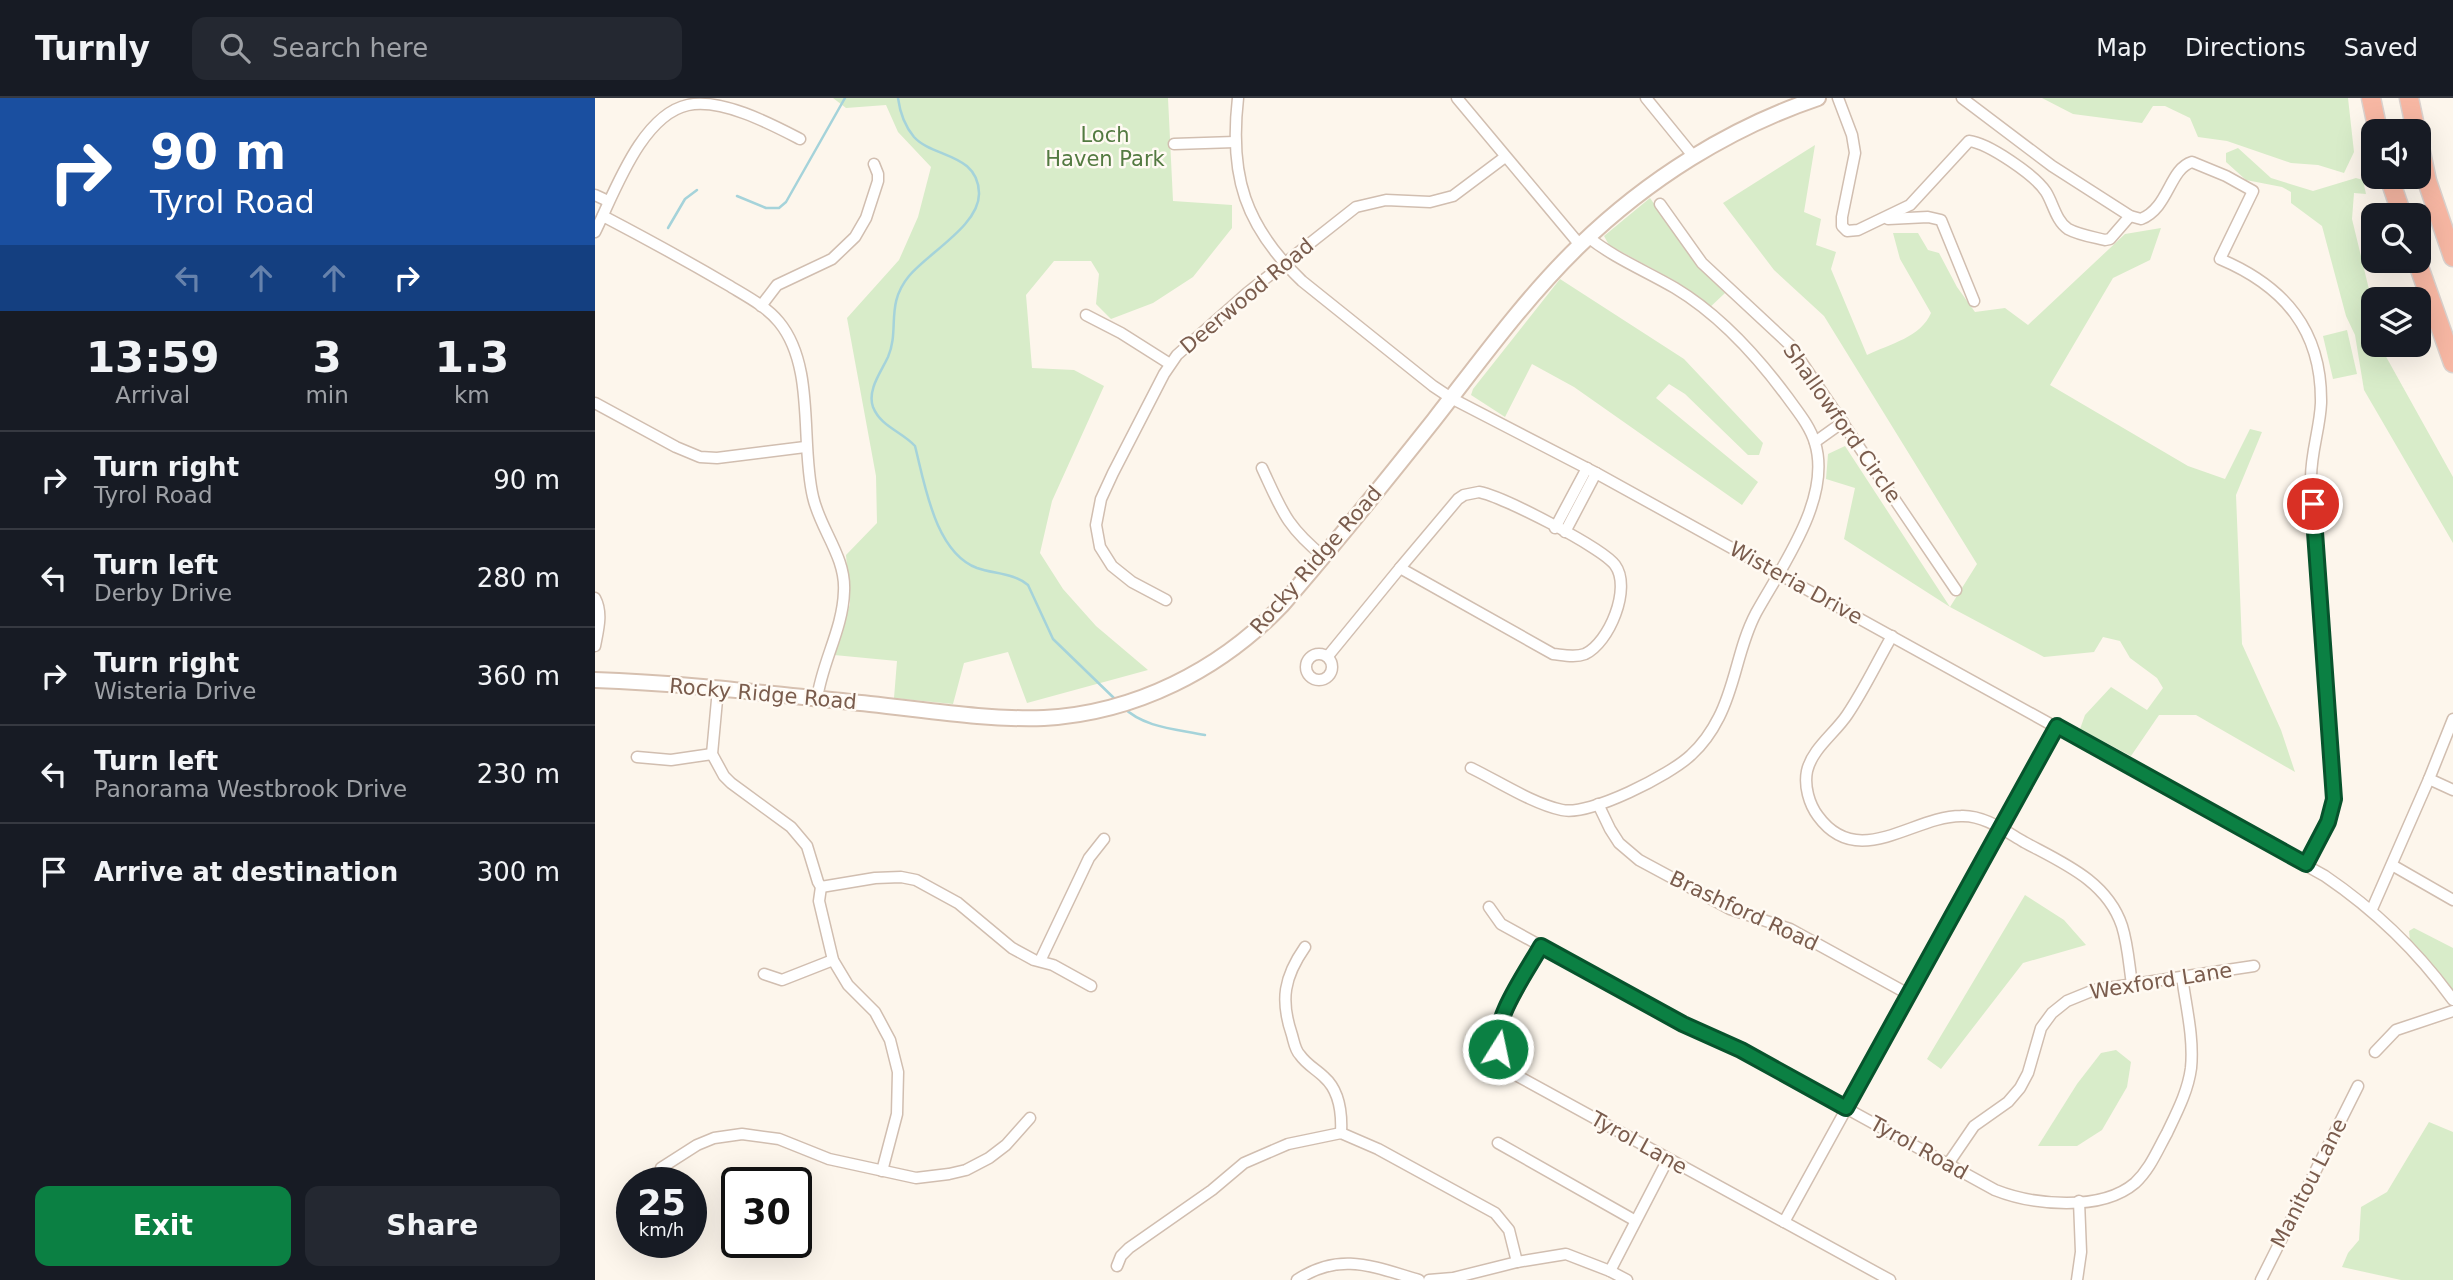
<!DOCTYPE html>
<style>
body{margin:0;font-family:"DejaVu Sans",sans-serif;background:#242831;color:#f1f3f6;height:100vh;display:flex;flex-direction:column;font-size:26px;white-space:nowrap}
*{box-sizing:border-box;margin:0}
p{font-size:23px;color:#9ea1a6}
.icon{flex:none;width:38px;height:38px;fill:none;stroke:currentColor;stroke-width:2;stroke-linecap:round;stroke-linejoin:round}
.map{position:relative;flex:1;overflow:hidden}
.sheet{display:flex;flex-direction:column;background:#171b24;width:595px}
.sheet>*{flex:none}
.top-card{background:#1a4fa0;color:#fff;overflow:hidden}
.controls{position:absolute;left:1766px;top:21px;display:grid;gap:14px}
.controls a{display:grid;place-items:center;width:70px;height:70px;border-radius:14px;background:#171b24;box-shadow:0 7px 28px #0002;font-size:35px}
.speed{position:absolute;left:21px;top:1069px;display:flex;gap:14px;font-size:35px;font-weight:700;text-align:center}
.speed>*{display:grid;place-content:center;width:91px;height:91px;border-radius:50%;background:#171b24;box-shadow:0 7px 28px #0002;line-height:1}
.speed small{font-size:18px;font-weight:400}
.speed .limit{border:4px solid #111;border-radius:10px;background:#fff;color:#111}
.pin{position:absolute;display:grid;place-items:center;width:60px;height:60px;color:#fff;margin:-30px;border:4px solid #fff;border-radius:50%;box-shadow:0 2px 7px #0007}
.me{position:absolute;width:77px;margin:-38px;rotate:10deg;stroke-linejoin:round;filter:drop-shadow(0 0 5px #0008)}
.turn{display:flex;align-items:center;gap:24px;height:147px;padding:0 35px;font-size:32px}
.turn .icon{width:91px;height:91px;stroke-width:2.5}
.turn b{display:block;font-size:49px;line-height:60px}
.lanes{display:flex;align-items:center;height:66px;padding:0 35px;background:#0003;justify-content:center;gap:35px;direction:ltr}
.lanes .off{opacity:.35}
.eta{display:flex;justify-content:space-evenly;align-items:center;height:119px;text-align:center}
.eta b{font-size:42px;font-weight:700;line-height:49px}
.button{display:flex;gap:14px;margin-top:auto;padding:14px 35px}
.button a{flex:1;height:80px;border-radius:14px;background:#0b8043;color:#fff;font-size:28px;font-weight:700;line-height:80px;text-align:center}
.button a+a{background:#242831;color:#f1f3f6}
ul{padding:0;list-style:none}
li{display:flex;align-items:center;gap:21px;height:98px;padding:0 35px;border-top:2px solid #363941}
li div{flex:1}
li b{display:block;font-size:26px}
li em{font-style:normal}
header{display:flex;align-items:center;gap:42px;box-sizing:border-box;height:98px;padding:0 35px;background:#171b24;border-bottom:2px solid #363941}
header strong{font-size:33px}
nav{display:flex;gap:38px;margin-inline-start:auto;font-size:24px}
.search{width:490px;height:63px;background:#242831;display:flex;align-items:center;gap:18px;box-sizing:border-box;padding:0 24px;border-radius:14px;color:#9ea1a6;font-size:26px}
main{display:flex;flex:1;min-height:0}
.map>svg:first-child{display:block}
.green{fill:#d8ecc9}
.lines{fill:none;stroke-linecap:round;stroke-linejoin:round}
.stream{stroke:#a5d3da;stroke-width:2.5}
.minor-casing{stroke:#d1beb0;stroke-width:13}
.secondary-casing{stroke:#d6c0b0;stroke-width:18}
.motorway-casing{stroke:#dad1cd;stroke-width:21}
.minor{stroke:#fff;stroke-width:10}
.secondary{stroke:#fff;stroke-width:14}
.motorway{stroke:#f7b7a3;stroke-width:18}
.route-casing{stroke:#07532c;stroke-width:18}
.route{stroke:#0b8043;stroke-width:12}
.labels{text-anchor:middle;stroke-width:5;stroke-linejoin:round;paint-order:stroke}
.park-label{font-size:21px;fill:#537a41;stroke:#fffaf3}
.street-label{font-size:21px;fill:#7a5c4d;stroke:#fffaf3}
</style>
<header>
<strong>Turnly</strong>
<div class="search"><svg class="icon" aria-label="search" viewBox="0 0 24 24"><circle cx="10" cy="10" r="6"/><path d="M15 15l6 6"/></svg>Search here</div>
<nav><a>Map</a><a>Directions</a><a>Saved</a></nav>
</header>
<main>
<section class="sheet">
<div class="top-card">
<div class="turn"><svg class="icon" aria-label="right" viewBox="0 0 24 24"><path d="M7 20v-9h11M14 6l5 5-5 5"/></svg><div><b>90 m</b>Tyrol Road</div></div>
<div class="lanes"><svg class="icon off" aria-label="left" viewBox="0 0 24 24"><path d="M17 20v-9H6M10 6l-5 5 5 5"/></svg><svg class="icon off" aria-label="ahead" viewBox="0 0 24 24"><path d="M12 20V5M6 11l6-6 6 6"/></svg><svg class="icon off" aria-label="ahead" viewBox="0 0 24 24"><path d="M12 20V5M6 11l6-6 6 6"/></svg><svg class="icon" aria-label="right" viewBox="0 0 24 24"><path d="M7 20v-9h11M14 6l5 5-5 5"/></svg></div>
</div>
<div class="eta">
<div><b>13:59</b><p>Arrival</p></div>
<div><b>3</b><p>min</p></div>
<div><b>1.3</b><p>km</p></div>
</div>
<ul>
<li><svg class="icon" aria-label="right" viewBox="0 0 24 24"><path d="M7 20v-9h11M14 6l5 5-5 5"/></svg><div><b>Turn right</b><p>Tyrol Road</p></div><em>90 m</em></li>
<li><svg class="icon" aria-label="left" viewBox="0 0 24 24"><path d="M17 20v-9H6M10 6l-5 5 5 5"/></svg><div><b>Turn left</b><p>Derby Drive</p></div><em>280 m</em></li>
<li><svg class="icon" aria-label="right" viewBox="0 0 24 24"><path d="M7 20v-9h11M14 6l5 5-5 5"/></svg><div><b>Turn right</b><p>Wisteria Drive</p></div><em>360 m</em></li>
<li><svg class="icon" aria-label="left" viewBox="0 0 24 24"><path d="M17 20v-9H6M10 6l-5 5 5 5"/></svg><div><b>Turn left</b><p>Panorama Westbrook Drive</p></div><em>230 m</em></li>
<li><svg class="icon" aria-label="arrive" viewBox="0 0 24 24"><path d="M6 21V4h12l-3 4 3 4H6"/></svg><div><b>Arrive at destination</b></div><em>300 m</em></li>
</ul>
<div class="button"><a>Exit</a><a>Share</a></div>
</section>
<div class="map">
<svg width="1858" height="1182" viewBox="0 0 1858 1182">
<rect width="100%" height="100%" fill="#fdf6ec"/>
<g class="green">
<polygon points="238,0 573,0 578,103 637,107 637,130 598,179 558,205 516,221 501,206 504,176 496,163 459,163 431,197 437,270 479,272 509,288 457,403 445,455 468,491 501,528 553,572 432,605 413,554 369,565 358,606 299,600 302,563 239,557 255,506 251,457 282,425 281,378 252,220 304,162 323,119 336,69 303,34 291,7 251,10"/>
<polygon points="1447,0 1753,0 1759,54 1749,75 1723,67 1696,65 1632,43 1603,39 1595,20 1570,8 1558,8 1547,25 1478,16"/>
<path d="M1220,47l-11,67 17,7 -5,26 20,7 -5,17 36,86c23,-11 54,-18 64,-42l-31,-54 -7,-26h25l10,17 11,3 18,34 18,25 30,-4 23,17 97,-91 36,-6 -11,32 -37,18 -63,107 138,81 37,13 25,-50 12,3 -26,63 6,149 39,86 14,42 -99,-57h-37l-28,41 -51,-27 5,-14 26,-28 36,23 16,-22 -6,-10 -27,-20 -10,-17 -17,-4 -9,15 -50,5 -94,-50 -106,-68 11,-51 -29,-9 2,-25 17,-8 105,161 27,-43 -153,-248 -50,-46 -51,-67z"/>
<polygon points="1643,50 1676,80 1718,93 1761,80 1768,82 1771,96 1759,95 1757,121 1778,208 1778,247 1787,247 1789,255 1858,379 1858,445 1769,292 1760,237 1751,218 1727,128 1696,105 1696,94 1687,89 1651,82 1631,64 1631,55"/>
<polygon points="1055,100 1102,167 1130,195 1112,212 1082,184 1014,147 1009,138"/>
<polygon points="965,181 1089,261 1168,345 1164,357 1153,357 1090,296 1074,286 1061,300 1163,384 1147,407 979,289 937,266 910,319 876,297 878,291"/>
<polygon points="1752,232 1762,276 1738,281 1728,238"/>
<polygon points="1430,797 1469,822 1491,847 1428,865 1346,971 1332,961"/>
<polygon points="1819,830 1858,850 1858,894 1815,843 1814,833"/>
<polygon points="1521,952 1536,964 1532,989 1507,1032 1482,1048 1443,1048 1482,986 1506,955"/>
<polygon points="1834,1024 1858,1034 1858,1182 1806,1182 1747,1169 1753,1155 1764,1142 1766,1109 1792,1094"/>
</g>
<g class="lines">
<g class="stream">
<path d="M303,0c2,15 6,27 16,39 19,21 64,16 65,56 1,32 -51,60 -70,83 -24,29 -9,53 -21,81 -7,15 -21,33 -15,50 8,20 28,24 42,39 10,39 20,106 62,122 17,6 37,5 51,17l25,54 63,61"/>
<polyline points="142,98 171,110 184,110 191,104 250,0"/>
<polyline points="73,130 90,101 102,92"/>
<path d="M528,609c21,21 54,22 82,28"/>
</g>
<defs>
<g id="minor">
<path d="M643,0c-9,78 7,128 64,183l131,105 18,12 145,75 729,403c50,34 92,74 128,124"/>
<polyline points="862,0 985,147"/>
<polyline points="1051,0 1099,59"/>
<path d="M1243,0l14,37 3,18 -13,64v9l5,5 11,-1 52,-25 59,-64c19,2 66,34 77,51 7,11 10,29 22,37 11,6 25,8 37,11l5,-1 20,-23"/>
<path d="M1367,0l90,68 78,50 11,3c28,-11 28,-50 51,-57l34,14 27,15 -33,68c64,27 102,71 101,144 -1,25 -10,49 -10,75l23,321 -6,23 -22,42"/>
<polyline points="579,46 640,44"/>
<polyline points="0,97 13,103"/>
<polyline points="1065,106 1107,165 1195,247 1361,492"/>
<path d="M8,118c42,22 84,45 125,69 18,11 38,21 51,37 37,45 21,122 34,175 7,32 33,60 31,94 -1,38 -22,71 -27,108"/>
<polyline points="1293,121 1333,119 1346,122 1379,203"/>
<path d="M0,134c19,-38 46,-117 93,-127 34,-7 83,19 112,34"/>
<polyline points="166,208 182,187 237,161 260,139 271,120 283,83 283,76 279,66"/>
<polyline points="491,217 526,235 575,266"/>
<polyline points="0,305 81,349 105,359 122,360 210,349"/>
<polyline points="1220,344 1248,324"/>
<path d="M667,370c20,43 24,58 62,89"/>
<path d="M884,394c23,4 124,56 136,73 17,23 -6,78 -30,89 -10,4 -22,1 -32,0l-153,-86 58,-69 6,-4z"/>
<polyline points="960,430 992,370"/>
<polyline points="970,434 1001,375"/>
<path d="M0,500c8,15 3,32 0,48"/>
<polyline points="571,502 537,484 517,468 505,449 501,427 506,401 518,375 569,276 582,257 652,195 761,109 791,102 835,104 858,98 910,59"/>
<path d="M1297,538c-15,26 -28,54 -45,79 -12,18 -35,34 -40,56 -3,15 2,33 11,45 40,55 95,0 143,0 23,-1 44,15 63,26 39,21 83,39 98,84 6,19 7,39 10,58"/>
<circle cx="724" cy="569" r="13"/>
<polyline points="733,558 805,470"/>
<polyline points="123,591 117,656 129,678 136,685 196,729 212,748 223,784 226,789 224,803 238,862 253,887 280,914 295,942 303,974 302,1016 287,1073"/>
<polyline points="42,659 76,662 117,656"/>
<path d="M876,670c27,13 62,36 91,42 28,6 108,-35 129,-55 11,-10 21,-24 28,-38 17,-33 19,-70 37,-104 26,-47 76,-115 59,-170 -5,-17 -17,-31 -27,-45 -31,-42 -68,-83 -113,-110 -29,-17 -61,-30 -87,-51"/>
<polyline points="1834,681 1858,692"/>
<polyline points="1003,706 1015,731 1024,745 1044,762 1135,811 1195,831 1315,897"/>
<polyline points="1797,767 1858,802"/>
<polyline points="226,789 280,780 306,779 321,782 363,805 417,850 439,862 458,867 496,888"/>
<path d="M894,809l12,17 182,100 57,26 255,140c38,15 106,22 140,-7 15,-14 22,-32 32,-50 10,-21 21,-42 24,-65 3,-30 -5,-62 -9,-91"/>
<polyline points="1777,811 1834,681 1858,621"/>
<path d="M946,848l-43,82c-3,19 2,33 16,46l376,206"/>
<path d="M710,849c-21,30 -25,53 -13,88 2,7 3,15 8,20 7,10 16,14 24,22 16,14 18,37 17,56"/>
<polyline points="445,863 494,760 509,741"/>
<polyline points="169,876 187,882 238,862"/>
<polyline points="1780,954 1801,932 1858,913"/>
<polyline points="903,1045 1039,1122"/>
<polyline points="1353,1066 1379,1028 1413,1004 1425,990 1433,975 1446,930 1457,915 1472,903 1499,892 1659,868"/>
<polyline points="66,1070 102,1047 119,1040 147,1036 184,1041 234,1061 321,1080 354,1076 371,1072 394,1060 411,1047 435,1020"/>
<polyline points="1189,1124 1462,628"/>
<polyline points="522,1168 526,1158 534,1150 617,1092 649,1065 693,1046 746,1035 783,1051 900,1115 914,1132 922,1164"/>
<polyline points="1015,1173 1073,1061"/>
<path d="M702,1182c43,-29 77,-13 122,0"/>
<polyline points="834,1182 858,1180 922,1164 971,1156 1015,1173 1032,1182"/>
<polyline points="1482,1182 1486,1154 1484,1103"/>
<polyline points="1666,1182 1763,988"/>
</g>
<path id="secondary" d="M0,582c92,3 184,15 275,24 57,6 116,16 174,14 91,-5 176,-48 238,-113 52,-60 102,-122 152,-185 46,-59 92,-123 146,-175 67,-65 149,-117 238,-147"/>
<g id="motorway">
<polyline points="1776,0 1783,33"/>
<polyline points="1814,0 1821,33"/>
<polyline points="1824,45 1832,83 1858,159"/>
<polyline points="1794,79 1807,117"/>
<polyline points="1822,163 1858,265"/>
</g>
</defs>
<use href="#minor" class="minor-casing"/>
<use href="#secondary" class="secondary-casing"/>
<use href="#motorway" class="motorway-casing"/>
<use href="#minor" class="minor"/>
<use href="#secondary" class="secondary"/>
<use href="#motorway" class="motorway"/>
</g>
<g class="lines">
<defs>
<path id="route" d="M903,951c-6,-30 28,-76 43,-103l142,78 58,26 105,58 211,-382 249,138 22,-42 6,-23 -21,-295"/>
</defs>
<use href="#route" class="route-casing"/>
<use href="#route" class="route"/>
</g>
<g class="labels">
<g class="park-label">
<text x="510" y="44">Loch<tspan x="510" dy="24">Haven Park</tspan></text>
</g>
<g class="street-label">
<text transform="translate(652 198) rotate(-40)" y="7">Deerwood Road</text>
<text transform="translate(1247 325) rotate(55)" y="7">Shallowford Circle</text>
<text transform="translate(721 462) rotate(-49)" y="7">Rocky Ridge Road</text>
<text transform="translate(1201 485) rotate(29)" y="7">Wisteria Drive</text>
<text transform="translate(168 596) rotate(5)" y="7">Rocky Ridge Road</text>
<text transform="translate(1149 813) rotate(25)" y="7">Brashford Road</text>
<text transform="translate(1566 883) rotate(-9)" y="7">Wexford Lane</text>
<text transform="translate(1044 1045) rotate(29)" y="7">Tyrol Lane</text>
<text transform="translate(1324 1050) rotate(29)" y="7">Tyrol Road</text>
<text transform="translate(1714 1085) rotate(-63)" y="7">Manitou Lane</text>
</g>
</g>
</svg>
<div class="controls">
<a><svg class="icon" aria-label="sound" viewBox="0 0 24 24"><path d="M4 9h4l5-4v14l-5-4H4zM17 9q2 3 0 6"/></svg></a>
<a><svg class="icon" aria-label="search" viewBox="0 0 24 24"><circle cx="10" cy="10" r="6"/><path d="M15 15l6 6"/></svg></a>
<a><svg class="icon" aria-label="layers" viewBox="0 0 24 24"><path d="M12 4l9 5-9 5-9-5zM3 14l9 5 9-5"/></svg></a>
</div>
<div class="speed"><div>25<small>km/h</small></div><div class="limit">30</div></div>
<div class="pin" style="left:1718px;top:406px;background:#d93025"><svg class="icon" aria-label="arrive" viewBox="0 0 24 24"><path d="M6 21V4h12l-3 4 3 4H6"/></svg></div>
<svg class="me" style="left:903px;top:951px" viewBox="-20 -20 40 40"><circle r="17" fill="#0b8043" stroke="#fff" stroke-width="3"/><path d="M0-11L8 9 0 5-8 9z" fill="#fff"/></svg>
</div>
</main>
